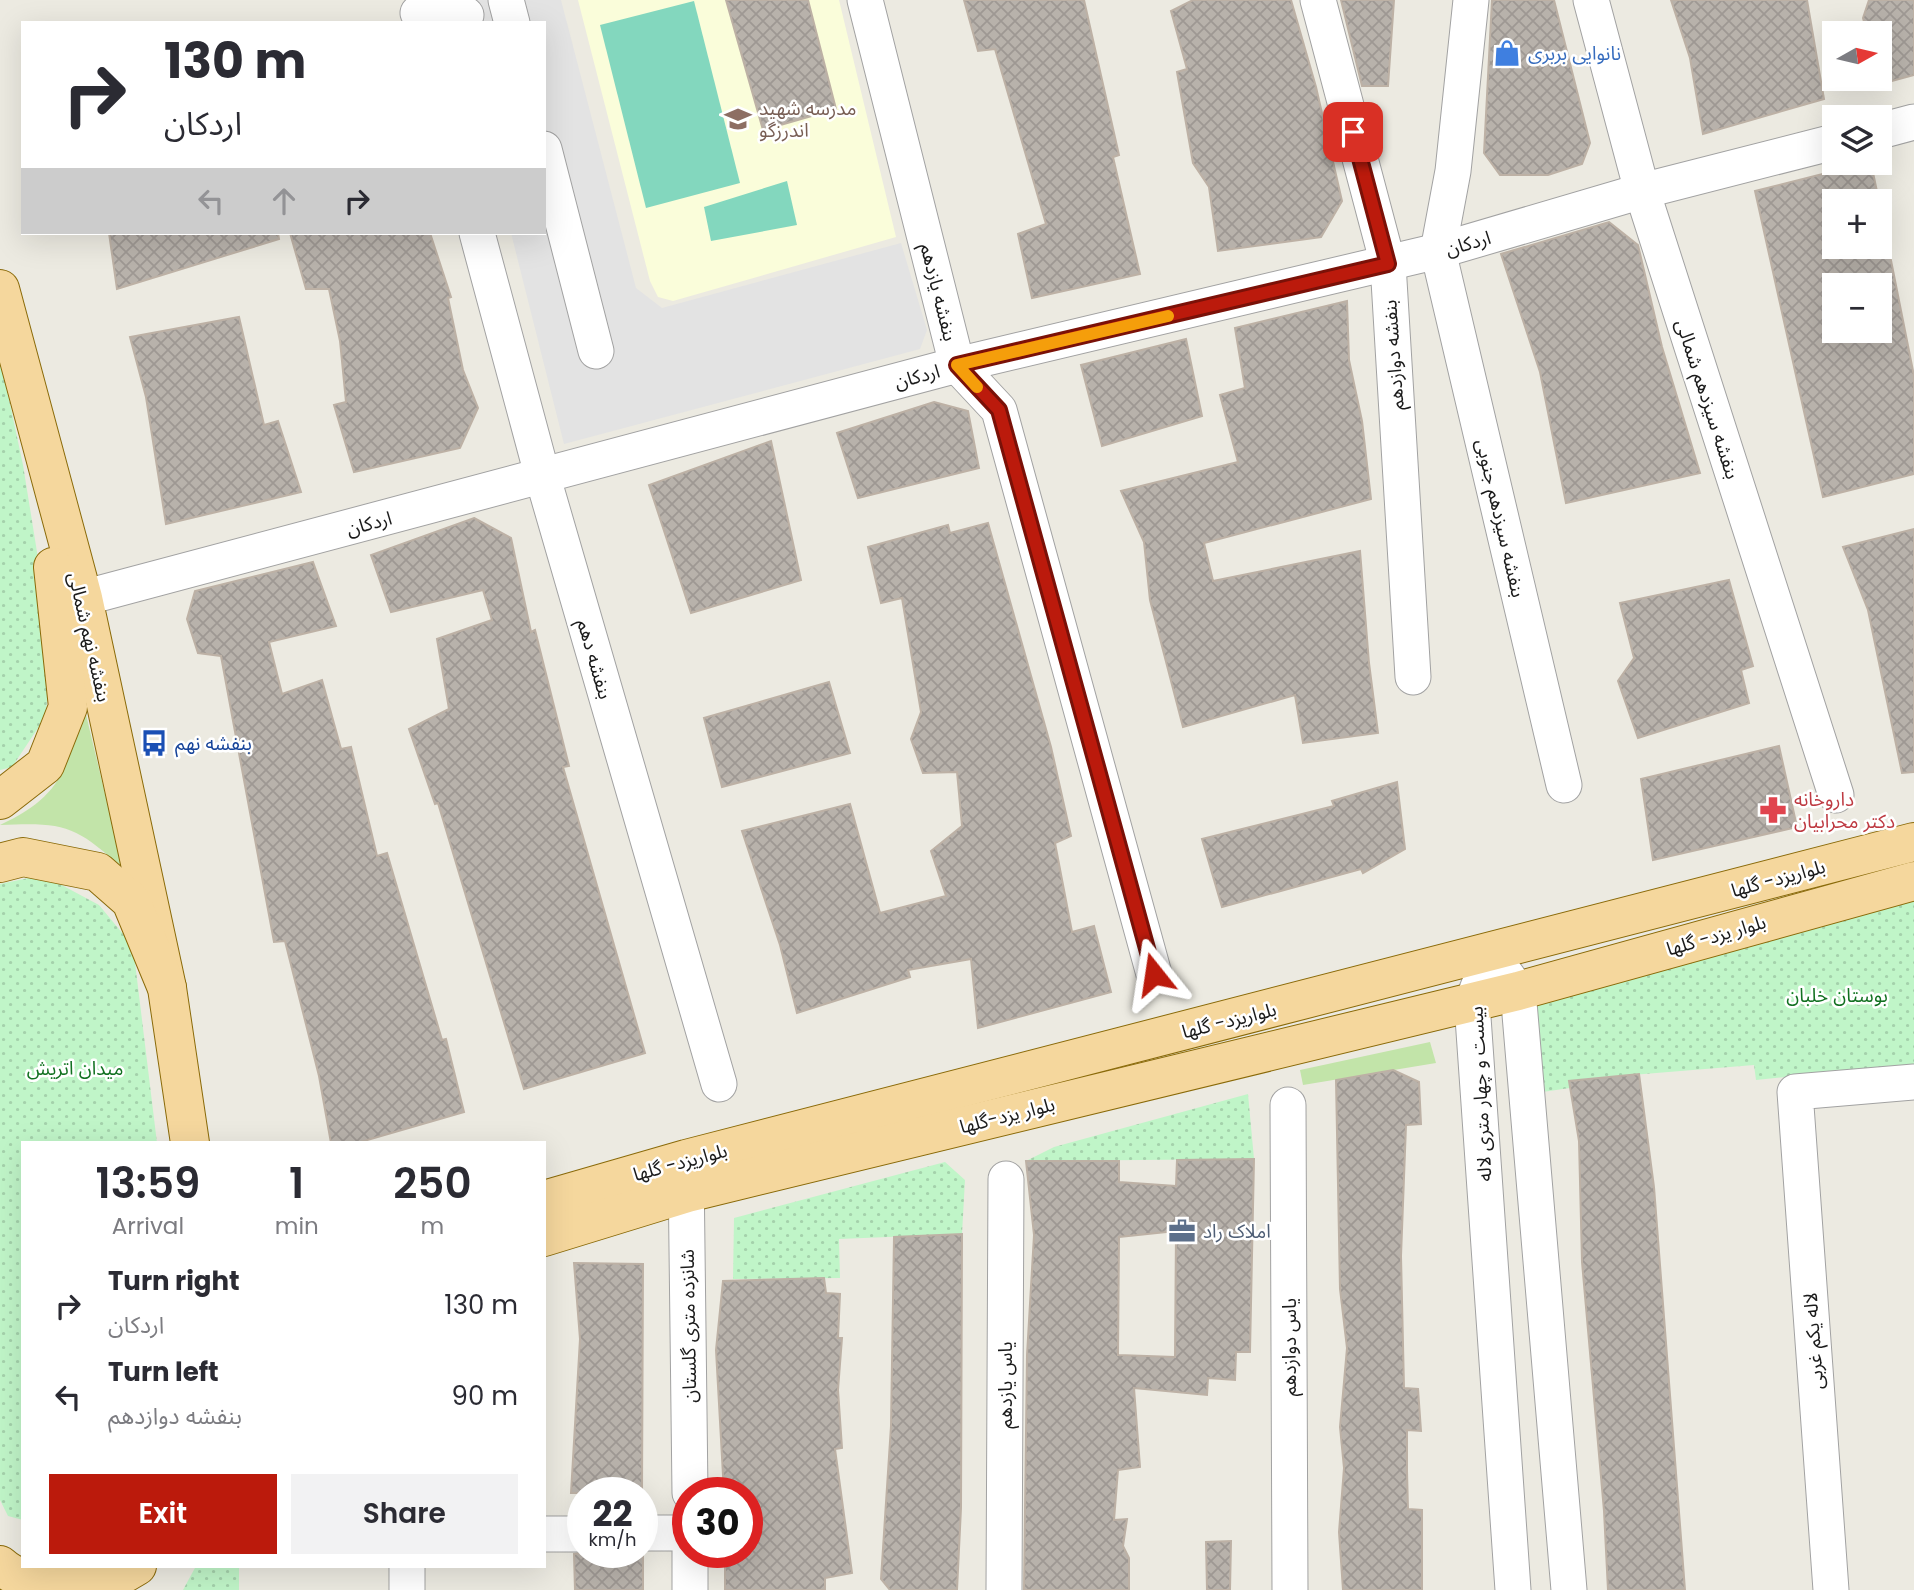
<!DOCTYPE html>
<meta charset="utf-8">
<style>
body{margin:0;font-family:Poppins,"Noto Sans Arabic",sans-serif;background:#f2f2f3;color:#2b2b33;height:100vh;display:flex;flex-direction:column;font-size:26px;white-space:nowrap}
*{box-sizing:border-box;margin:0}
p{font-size:23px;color:#7c7c81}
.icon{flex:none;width:38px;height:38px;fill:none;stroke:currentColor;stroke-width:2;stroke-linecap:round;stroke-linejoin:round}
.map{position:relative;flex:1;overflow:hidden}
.sheet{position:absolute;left:21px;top:1141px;width:525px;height:427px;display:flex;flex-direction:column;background:#fff;border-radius:0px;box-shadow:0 7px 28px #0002}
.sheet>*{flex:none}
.top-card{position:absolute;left:21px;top:21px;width:525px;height:214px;border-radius:0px;box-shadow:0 7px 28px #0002;background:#fff;color:#2b2b33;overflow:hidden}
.needle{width:46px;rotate:82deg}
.controls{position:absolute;left:1822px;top:21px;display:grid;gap:14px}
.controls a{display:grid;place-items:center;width:70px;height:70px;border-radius:0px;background:#fff;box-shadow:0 7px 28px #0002;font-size:35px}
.speed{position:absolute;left:567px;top:1477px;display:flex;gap:14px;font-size:35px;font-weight:700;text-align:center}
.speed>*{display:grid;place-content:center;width:91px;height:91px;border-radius:50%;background:#fff;box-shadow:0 7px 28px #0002;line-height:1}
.speed small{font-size:18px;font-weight:400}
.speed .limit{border:10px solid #d22;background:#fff;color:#111}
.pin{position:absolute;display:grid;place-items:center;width:60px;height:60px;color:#fff;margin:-30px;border-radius:14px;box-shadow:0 4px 10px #0006}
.me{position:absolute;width:77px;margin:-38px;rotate:345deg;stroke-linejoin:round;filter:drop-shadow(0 0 5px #0008)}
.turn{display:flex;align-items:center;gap:24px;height:147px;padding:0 28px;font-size:32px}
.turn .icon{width:91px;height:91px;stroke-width:2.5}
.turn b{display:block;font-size:49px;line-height:60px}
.lanes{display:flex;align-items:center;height:66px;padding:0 28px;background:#0003;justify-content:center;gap:35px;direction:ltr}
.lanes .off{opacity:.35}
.eta{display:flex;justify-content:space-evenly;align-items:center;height:119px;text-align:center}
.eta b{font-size:42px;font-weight:600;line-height:49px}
.action{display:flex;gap:14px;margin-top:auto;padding:14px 28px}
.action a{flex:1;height:80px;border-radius:0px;background:#bb1a0c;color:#fff;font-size:28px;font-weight:600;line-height:80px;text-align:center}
.action a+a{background:#f2f2f3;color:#2b2b33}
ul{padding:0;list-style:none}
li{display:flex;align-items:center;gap:21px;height:91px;padding:0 28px}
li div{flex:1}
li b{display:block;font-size:26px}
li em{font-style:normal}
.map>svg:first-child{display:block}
.education{fill:#fafdda}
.grass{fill:#c2e4a9}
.park{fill:url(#park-dots)}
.pitch{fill:#83d7be}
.parking{fill:#e3e3e3}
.building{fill:url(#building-cross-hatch);stroke:#bdb1a5;stroke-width:2;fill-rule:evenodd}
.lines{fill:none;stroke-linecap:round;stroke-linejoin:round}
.minor-casing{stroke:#a2a2a2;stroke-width:37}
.major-casing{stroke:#8a6a09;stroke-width:40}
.minor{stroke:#fff;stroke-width:35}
.major{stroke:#f5d79d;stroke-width:38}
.route-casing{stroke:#7a1108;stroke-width:18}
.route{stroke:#bb1a0c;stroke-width:12}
.slow{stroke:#f59e0b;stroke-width:12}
.labels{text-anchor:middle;stroke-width:5;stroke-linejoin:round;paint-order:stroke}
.shop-label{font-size:19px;fill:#366cbe;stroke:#fff;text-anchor:start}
.education-label{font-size:19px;fill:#785e54;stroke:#fff;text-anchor:start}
.street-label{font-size:19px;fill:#1b1b1b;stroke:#fff}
.transit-label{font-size:19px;fill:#164399;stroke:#fff;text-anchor:start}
.health-label{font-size:19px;fill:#be3a42;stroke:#fff;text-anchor:start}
.park-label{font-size:19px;fill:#127121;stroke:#fff}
.service-label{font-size:19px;fill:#4e5e75;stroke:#fff;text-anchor:start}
</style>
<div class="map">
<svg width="1914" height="1590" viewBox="0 0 1914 1590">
<defs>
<pattern id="park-dots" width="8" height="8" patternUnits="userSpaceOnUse" patternTransform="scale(1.75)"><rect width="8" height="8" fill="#c0f5c8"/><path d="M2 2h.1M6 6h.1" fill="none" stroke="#a4d1ab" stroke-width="1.8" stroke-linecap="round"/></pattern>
<pattern id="building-cross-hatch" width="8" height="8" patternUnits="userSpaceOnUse" patternTransform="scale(1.75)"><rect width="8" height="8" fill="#b8b2ab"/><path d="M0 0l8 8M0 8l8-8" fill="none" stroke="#9e9893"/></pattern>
</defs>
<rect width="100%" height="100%" fill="#eceae1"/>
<polygon class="education" points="578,0 839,0 896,237 673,301 658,297 650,281"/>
<g class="grass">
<path d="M83,702l40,167c-47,-44 -59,-47 -123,-44 63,-29 69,-59 83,-123z"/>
<polygon points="1430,1042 1436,1063 1303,1085 1300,1070"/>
</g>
<g class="park">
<polygon points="0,357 23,465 51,639 46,716 12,767 0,770"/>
<polygon points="43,875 99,905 133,946 157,1143 23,1143 23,1520 8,1516 0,1500 0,884"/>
<polygon points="1914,896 1914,1064 1756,1080 1754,1065 1583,1079 1583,1086 1536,1093 1534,1000"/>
<polygon points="1248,1094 1254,1159 1026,1161 1054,1147"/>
<polygon points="945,1162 965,1180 962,1234 839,1239 840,1278 733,1279 734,1218"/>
<polygon points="196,1566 239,1566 239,1590 183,1590"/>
</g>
<g class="pitch">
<polygon points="694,1 740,183 646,208 600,25"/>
<polygon points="787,181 797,225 711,241 704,207"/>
</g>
<polygon class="parking" points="456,0 561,0 636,288 662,308 901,243 927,330 920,349 564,444 511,233 544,233 544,23 467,23"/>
<g class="building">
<polygon points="726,0 808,0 836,109 763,130"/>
<polygon points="964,0 1084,0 1119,155 1113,157 1140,274 1032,298 1018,234 1046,224 995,49 978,51"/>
<polygon points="1193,0 1291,0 1316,87 1342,201 1321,237 1218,251 1209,187 1193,163 1177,72 1187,69 1171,11"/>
<polygon points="1341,0 1394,0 1388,86 1362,86"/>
<polygon points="1492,0 1554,0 1590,143 1582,164 1548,175 1500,175 1484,153"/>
<polygon points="1671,0 1807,0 1824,99 1703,134 1690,58"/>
<polygon points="1869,0 1914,0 1914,75 1881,84 1880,33 1867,33 1863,18"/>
<path d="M1866,163h5l8,38h-45v46h46v-42l34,171v98l-91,23 -68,-306zM1834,285h46v46h-46z"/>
<polygon points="1609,222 1638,245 1662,347 1700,473 1566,503 1540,372 1501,254"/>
<polygon points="109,233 278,233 279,239 117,289"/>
<polygon points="290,233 430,233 451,297 448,298 463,370 478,408 460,448 354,472 334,405 346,402 340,341 329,289 306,289"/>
<polygon points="1347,301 1349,360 1362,421 1371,499 1204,543 1213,581 1360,551 1369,663 1378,733 1303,743 1295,695 1183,727 1150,600 1144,542 1121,491 1238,462 1220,395 1245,388 1235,328"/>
<polygon points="239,317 264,425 278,421 301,492 166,524 146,397 130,337"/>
<polygon points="1186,339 1202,416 1102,446 1081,365"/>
<polygon points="934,402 968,411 979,468 858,498 837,433"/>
<polygon points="771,441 801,580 691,613 649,485"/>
<polygon points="474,518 511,538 531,632 535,630 569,766 563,767 645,1053 524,1089 438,803 435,804 409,729 449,709 437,639 492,620 483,590 391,612 371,555"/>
<polygon points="988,523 1051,747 1071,836 1055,843 1072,932 1094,926 1111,992 978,1028 971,959 908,970 910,977 797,1013 780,945 742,831 850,804 880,913 946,896 931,851 962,826 957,772 923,773 911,739 921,712 902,598 881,603 868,547 948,525 950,533"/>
<polygon points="1914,529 1914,772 1902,773 1868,610 1843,547"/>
<polygon points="313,562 336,626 269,642 282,694 322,680 341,749 351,747 377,856 387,853 442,1040 446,1039 464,1112 357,1143 331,1143 319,1076 285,941 274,942 221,656 198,653 187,619 195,591"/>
<polygon points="1729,580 1753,666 1741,670 1749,703 1638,738 1618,681 1634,658 1620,603"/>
<polygon points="829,682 850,753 722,787 704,718"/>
<polygon points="1779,746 1797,827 1653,860 1641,779"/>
<polygon points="1397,782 1405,849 1363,873 1361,869 1222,907 1202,839 1334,806 1332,801"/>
<polygon points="1393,1070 1419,1082 1421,1124 1406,1125 1401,1256 1404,1388 1418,1389 1421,1431 1407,1430 1407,1471 1408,1509 1422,1510 1422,1590 1343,1590 1339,1532 1344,1468 1340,1427 1347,1348 1340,1289 1336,1080"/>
<polygon points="1639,1074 1654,1187 1685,1590 1608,1590 1604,1511 1582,1262 1579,1141 1569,1081"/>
<path d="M1254,1159l-4,193h-14l-1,28 -27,-2 -1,17 -73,-7 6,79 -22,3 -4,50 13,-1 -4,27 6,12v32h-105l3,-235 7,-120 -8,-74h93v21l57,4 1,-26zM1176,1231l-1,126 -57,-2 1,-118z"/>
<polygon points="962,1234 961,1508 957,1590 890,1590 881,1579 891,1426 894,1237"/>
<polygon points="574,1263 643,1264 642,1493 571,1493 580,1339"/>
<polygon points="824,1278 826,1293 840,1294 838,1338 842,1338 838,1390 842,1448 835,1449 852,1573 825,1578 825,1590 725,1590 725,1552 747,1552 747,1493 724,1493 716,1350 723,1281"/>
<polygon points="1231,1541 1230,1590 1207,1590 1206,1542"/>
<polygon points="590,1552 643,1553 643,1590 575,1590 574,1554"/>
</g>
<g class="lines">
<defs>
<g id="minor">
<polyline points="506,0 512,23"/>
<polyline points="865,0 957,365 999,410 1154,974"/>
<polyline points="1318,0 1388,264 1413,677"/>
<polyline points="1471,0 1453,171 1438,251 1564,785"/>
<polyline points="1591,0 1642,191 1836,795"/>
<polyline points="418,13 454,5 466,15"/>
<polyline points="1880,131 1914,122"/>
<polyline points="544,149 596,351"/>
<polyline points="477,233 543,478 719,1084"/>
<polyline points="83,598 957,365 1438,251 1642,191 1834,142"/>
<polyline points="1491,954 1518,991 1569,1590"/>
<polyline points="1482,977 1472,1003 1513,1590"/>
<polyline points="1288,1105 1290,1590"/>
<polyline points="686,1167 690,1493"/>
<polyline points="642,1533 688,1533"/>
<polyline points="544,1534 583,1534"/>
<polyline points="690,1552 690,1590"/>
<polyline points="407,1590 407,1566"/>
<polyline points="1004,1590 1006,1179"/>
<polyline points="1831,1590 1795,1092 1914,1082"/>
</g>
<g id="major">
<polyline points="0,289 83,598 167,988"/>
<polyline points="0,800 45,765 68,707 53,567"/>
<polyline points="0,863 23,857 98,872 131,901 167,988 190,1143"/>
<polyline points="544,1200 686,1159 1914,842"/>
<polyline points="544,1237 687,1193 1518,991 1914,881"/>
<path d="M0,1565c24,22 73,25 103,19 12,-4 23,-12 34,-18"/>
</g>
</defs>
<use href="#minor" class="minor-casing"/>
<use href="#major" class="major-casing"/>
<use href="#minor" class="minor"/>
<use href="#major" class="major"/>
</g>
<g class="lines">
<defs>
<polyline id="route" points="1154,974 999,410 957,365 1388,264 1353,132"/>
</defs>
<use href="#route" class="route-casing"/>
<use href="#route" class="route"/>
<polyline class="slow" points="977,387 957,365 1168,316"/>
</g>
<defs>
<symbol id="shop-bare" viewBox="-9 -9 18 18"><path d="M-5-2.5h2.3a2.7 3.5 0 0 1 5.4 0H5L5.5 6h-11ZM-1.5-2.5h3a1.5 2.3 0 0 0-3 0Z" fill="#3f7fe0" stroke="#fff" stroke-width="2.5" paint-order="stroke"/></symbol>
<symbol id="school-bare" viewBox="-9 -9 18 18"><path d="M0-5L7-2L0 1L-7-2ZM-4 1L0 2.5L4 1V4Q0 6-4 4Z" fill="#8d6e63" stroke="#fff" stroke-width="2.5" paint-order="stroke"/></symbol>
<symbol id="bus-bare" viewBox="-9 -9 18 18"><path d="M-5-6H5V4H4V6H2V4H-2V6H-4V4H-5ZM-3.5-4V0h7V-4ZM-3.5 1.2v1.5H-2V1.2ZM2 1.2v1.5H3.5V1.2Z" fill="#1a4fb4" stroke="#fff" stroke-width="2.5" paint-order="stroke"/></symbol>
<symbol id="pharmacy-bare" viewBox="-9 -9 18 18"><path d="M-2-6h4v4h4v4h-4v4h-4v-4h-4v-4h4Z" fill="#e0444e" stroke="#fff" stroke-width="2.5" paint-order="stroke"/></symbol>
<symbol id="office-bare" viewBox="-9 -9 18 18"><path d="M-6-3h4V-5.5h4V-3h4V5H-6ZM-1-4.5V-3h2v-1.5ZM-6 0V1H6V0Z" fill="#5c6f8a" stroke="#fff" stroke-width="2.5" paint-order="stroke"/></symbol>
</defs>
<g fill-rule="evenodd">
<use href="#shop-bare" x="1488" y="34" width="38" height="38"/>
<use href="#school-bare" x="719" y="100" width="38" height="38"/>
<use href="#bus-bare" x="135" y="724" width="38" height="38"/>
<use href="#pharmacy-bare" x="1754" y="791" width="38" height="38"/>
<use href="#office-bare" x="1163" y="1212" width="38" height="38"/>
</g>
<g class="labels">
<g class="shop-label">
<text x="1528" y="60">نانوایی بربری</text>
</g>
<g class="education-label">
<text x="759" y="115">مدرسه شهید<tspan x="759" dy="22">اندرزگو</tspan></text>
</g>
<g class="street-label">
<text transform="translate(1468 243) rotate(-16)" y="7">اردکان</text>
<text transform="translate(939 292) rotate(76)" y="7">بنفشه یازدهم</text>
<text transform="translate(1393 355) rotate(-94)" y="7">بنفشه دوازدهم</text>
<text transform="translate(917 376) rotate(-15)" y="7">اردکان</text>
<text transform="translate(1708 399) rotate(72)" y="7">بنفشه سیزدهم شمالی</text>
<text transform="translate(1501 518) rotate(77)" y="7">بنفشه سیزدهم جنوبی</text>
<text transform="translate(369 523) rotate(-15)" y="7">اردکان</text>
<text transform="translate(90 637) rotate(77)" y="7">بنفشه نهم شمالی</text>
<text transform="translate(595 659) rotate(74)" y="7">بنفشه دهم</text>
<text transform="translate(1778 878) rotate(-15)" y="7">بلواریزد- گلها</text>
<text transform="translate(1716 935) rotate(-16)" y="7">بلوار یزد- گلها</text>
<text transform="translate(1229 1020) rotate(-14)" y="7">بلواریزد- گلها</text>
<text transform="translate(1480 1094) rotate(-93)" y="7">بیست و چهار متری لاله</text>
<text transform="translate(1007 1115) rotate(-14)" y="7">بلوار یزد-گلها</text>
<text transform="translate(680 1162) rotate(-15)" y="7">بلواریزد- گلها</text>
<text transform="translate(688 1326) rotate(-91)" y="7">شانزده متری گلستان</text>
<text transform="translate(1813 1341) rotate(-94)" y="7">لاله یکم غربی</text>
<text transform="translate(1289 1347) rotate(-90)" y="7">یاس دوازدهم</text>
<text transform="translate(1005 1385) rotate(-90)" y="7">یاس یازدهم</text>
</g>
<g class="transit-label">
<text x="175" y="750">بنفشه نهم</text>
</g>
<g class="health-label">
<text x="1794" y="806">داروخانه<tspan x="1794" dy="22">دکتر محرابیان</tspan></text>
</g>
<g class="park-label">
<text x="1837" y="1002">بوستان خلبان</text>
<text x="75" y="1075">میدان اتریش</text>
</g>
<g class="service-label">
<text x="1203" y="1238">املاک راد</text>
</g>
</g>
</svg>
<div class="controls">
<a><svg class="needle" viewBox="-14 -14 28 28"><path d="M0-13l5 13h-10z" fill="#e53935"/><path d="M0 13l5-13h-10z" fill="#7c7c81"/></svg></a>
<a><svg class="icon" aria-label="layers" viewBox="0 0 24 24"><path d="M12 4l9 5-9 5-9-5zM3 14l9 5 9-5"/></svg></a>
<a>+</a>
<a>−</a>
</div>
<div class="speed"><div>22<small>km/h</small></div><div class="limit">30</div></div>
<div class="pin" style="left:1353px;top:132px;background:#d93025"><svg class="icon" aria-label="arrive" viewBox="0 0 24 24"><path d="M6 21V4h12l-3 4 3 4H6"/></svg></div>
<svg class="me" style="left:1154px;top:974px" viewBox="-20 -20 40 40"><path d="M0-17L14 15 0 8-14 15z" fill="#bb1a0c" stroke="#fff" stroke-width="4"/></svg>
<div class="top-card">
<div class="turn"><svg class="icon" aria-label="right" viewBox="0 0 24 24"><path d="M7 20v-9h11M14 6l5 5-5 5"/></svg><div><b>130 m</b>اردکان</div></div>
<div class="lanes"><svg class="icon off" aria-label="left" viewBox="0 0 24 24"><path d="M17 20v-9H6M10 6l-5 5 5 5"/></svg><svg class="icon off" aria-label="ahead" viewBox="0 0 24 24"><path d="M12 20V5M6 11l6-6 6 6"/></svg><svg class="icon" aria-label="right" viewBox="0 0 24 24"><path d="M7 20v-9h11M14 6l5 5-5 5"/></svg></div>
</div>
<section class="sheet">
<div class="eta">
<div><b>13:59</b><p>Arrival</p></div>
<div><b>1</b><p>min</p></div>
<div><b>250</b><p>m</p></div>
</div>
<ul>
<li><svg class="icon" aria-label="right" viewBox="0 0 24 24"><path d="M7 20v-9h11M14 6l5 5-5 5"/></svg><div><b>Turn right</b><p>اردکان</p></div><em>130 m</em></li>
<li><svg class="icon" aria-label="left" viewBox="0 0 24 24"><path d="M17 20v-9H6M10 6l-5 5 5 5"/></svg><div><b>Turn left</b><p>بنفشه دوازدهم</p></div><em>90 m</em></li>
</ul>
<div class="action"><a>Exit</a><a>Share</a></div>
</section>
</div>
